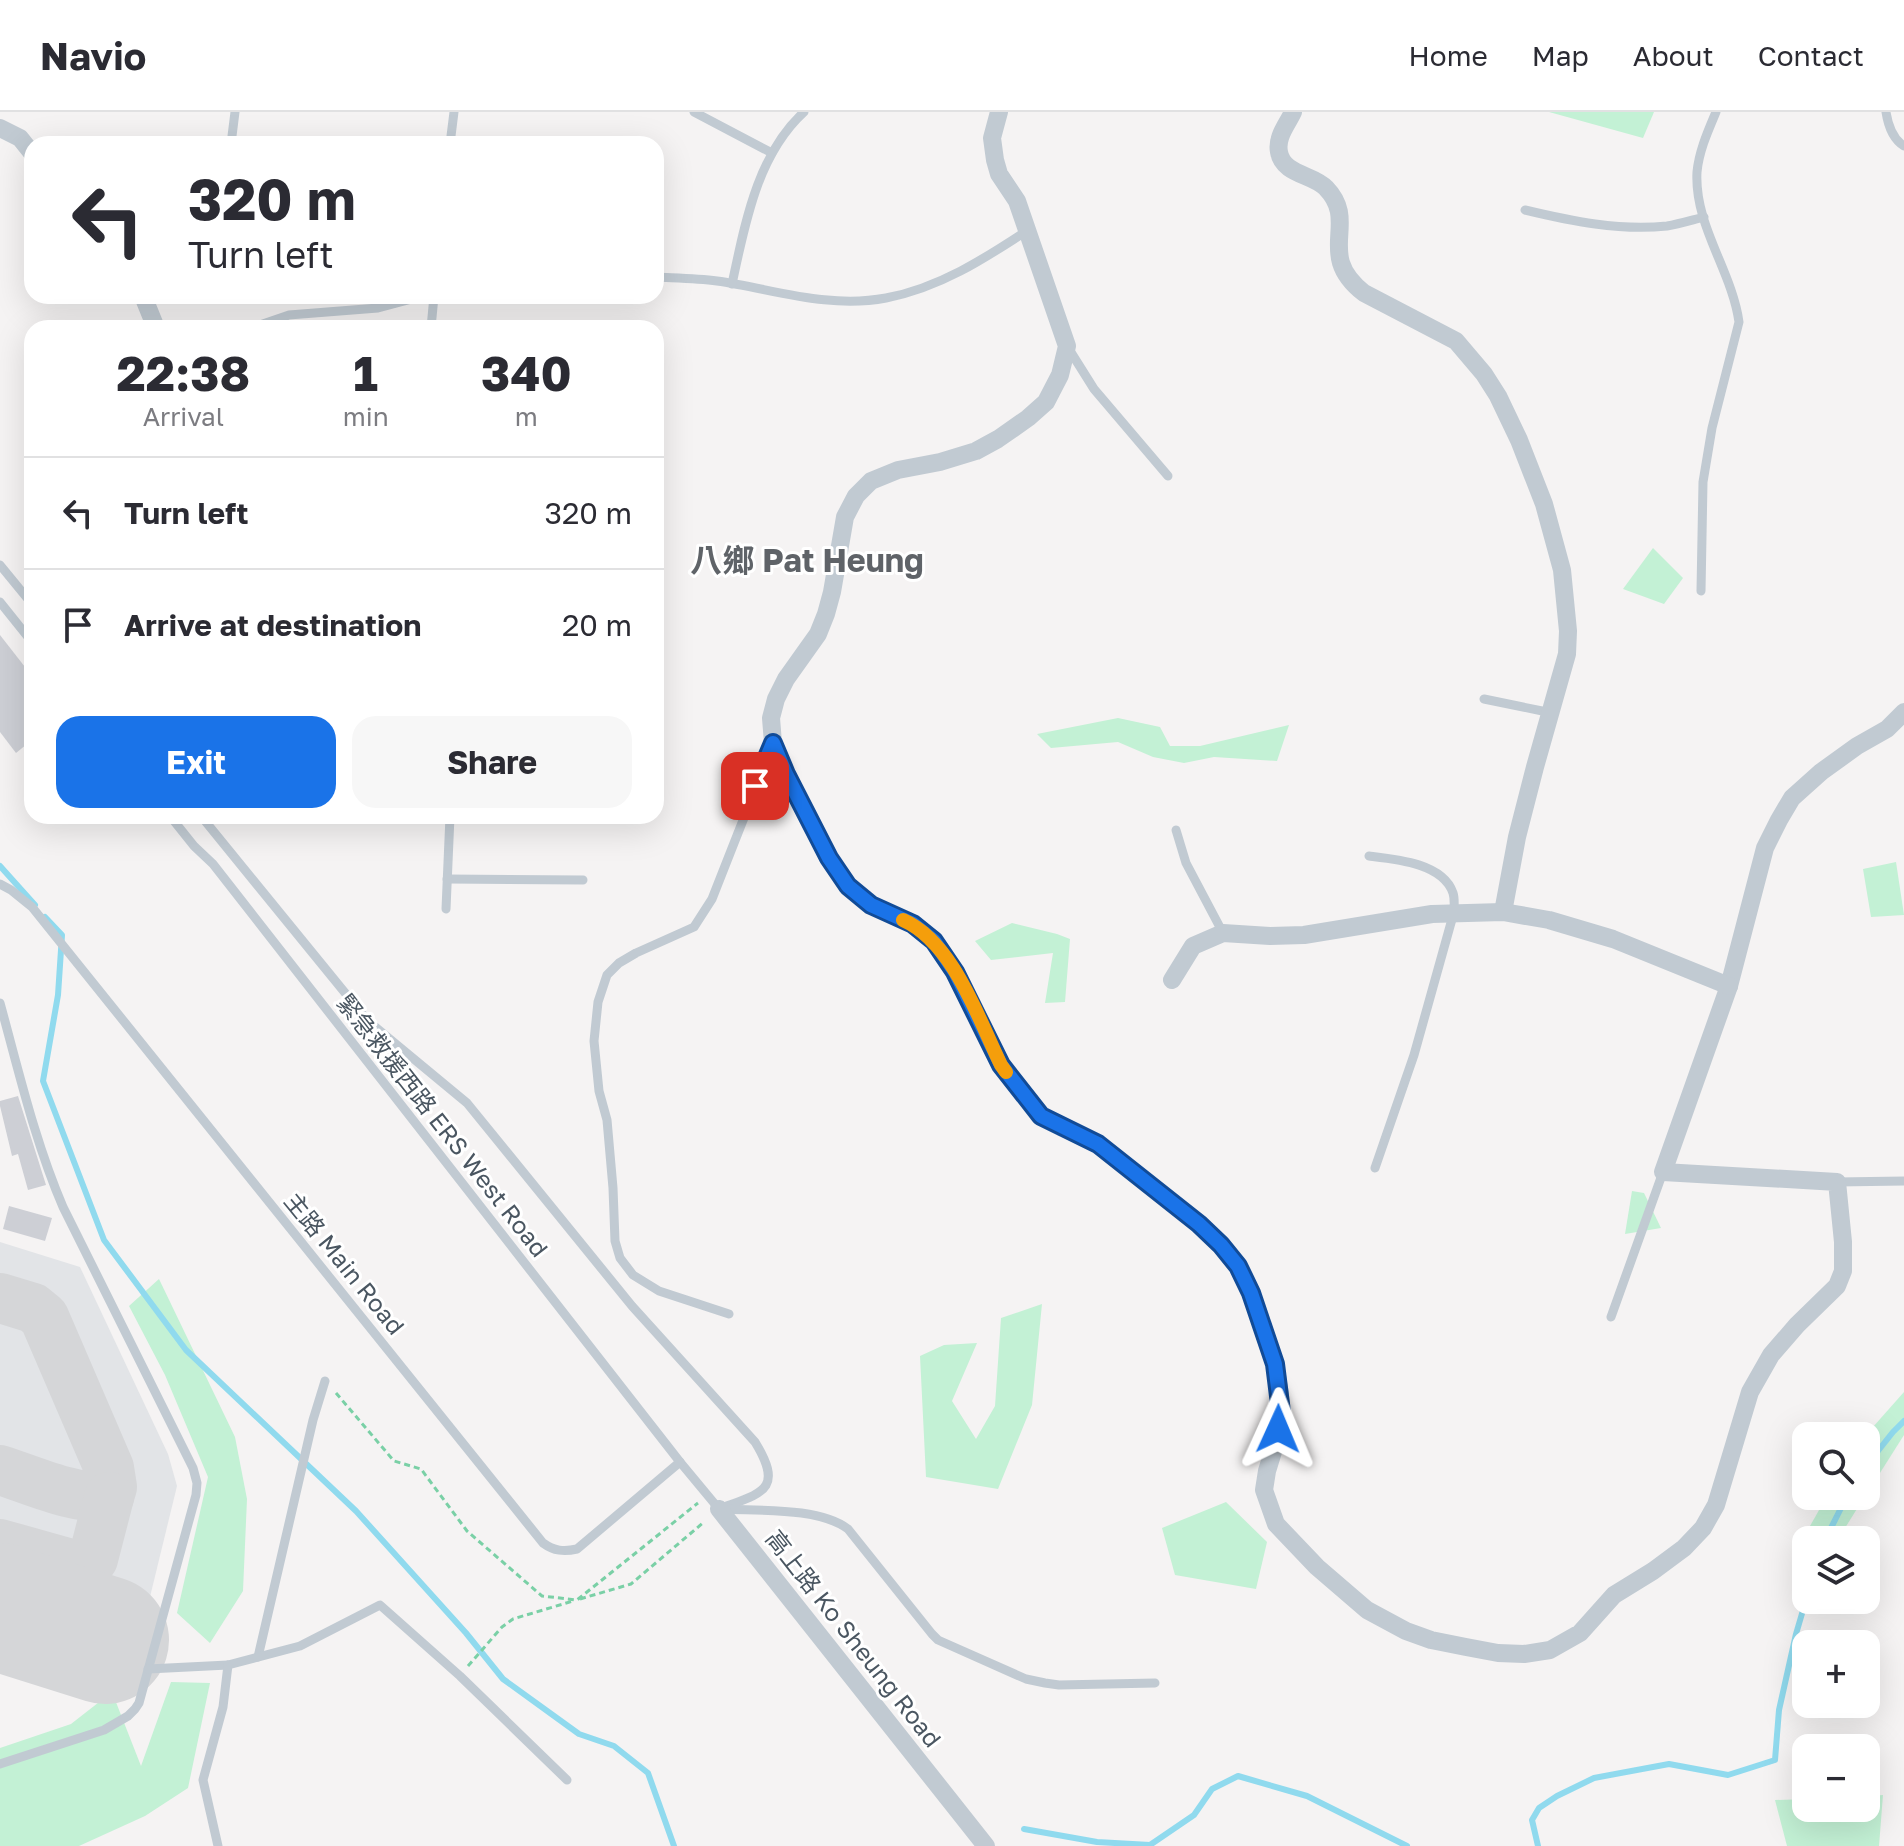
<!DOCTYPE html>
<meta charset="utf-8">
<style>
body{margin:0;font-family:"Golos Text","Noto Sans TC",sans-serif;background:#f7f7f7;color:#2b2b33;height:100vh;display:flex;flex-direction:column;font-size:30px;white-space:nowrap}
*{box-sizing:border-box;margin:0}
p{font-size:26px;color:#7c7c81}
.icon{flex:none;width:44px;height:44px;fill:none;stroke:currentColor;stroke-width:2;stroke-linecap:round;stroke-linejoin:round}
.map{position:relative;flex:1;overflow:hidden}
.side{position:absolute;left:24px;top:208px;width:640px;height:504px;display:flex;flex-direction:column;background:#fff;border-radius:24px;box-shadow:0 8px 32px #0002}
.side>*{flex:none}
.guide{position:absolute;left:24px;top:24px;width:640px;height:168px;border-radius:24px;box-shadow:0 8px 32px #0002;background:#fff;color:#2b2b33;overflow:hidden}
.buttons{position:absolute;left:1792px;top:1310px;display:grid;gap:16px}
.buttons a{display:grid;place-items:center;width:88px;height:88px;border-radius:16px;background:#fff;box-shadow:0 8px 32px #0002;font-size:40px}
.pin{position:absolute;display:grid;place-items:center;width:68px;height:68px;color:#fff;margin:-34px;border-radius:16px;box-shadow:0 4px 12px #0006}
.me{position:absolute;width:88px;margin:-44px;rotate:1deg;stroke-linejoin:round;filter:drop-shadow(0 0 6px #0008)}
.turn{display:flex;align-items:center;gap:28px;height:168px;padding:0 32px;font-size:36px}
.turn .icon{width:104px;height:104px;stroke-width:2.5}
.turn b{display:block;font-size:56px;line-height:68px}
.eta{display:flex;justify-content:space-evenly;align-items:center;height:136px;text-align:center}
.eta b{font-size:48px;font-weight:700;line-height:56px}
.cta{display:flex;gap:16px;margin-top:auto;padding:16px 32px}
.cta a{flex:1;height:92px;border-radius:24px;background:#1a73e8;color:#fff;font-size:32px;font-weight:700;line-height:92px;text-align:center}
.cta a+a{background:#f7f7f7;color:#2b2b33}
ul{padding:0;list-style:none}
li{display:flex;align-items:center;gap:24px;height:112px;padding:0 32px;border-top:2px solid #e1e1e2}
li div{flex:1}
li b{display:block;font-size:30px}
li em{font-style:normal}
header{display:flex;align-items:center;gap:48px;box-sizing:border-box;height:112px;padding:0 40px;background:#fff;border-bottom:2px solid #e1e1e2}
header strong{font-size:38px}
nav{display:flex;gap:44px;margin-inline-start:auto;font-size:28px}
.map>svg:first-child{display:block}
.airport{fill:#e2e4e7}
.green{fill:#c3f1d5}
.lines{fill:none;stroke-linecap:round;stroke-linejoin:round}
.stream{stroke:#90daee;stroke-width:6}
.taxiway{stroke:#d5d6d8;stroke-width:50}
.runway{stroke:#d5d6d8;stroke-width:128}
.building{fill:#cdcfd5}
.path{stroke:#7ad0a6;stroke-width:3;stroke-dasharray:6 4;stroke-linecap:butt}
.service{stroke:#c1cad2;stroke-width:9}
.minor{stroke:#c1cad2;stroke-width:18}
.route-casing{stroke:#114b97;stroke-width:20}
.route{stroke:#1a73e8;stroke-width:14}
.slow{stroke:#f59e0b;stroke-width:14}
.labels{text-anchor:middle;stroke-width:6;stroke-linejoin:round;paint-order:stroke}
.street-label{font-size:24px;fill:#4a5661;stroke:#fff}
.district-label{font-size:32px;font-weight:bold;fill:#5f6368;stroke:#fff}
</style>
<header>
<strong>Navio</strong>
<nav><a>Home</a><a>Map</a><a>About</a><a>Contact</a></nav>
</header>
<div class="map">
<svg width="1904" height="1734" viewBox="0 0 1904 1734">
<rect width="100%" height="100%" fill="#f5f3f3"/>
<polygon class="airport" points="0,1130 80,1155 168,1342 177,1374 149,1489 0,1443"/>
<g class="green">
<polygon points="1549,0 1654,0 1643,26"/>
<polygon points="1653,436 1683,466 1664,492 1623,477"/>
<polygon points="1118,606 1160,615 1170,634 1200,634 1289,613 1277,649 1214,645 1184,651 1153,645 1118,630 1051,636 1037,622"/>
<polygon points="1896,750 1904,803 1871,805 1863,757"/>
<polygon points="1012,811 1057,822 1070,827 1065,890 1045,891 1053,841 991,848 975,829"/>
<polygon points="1632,1079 1644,1081 1661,1116 1625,1122"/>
<polygon points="159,1167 235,1325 247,1387 243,1479 210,1531 177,1501 208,1365 165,1263 129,1194"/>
<polygon points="1042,1192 1032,1293 998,1377 926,1365 920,1244 944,1233 977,1231 952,1289 976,1327 995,1294 1001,1206"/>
<polygon points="1904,1280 1904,1323 1866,1383 1865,1324"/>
<polygon points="1827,1384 1865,1384 1840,1424 1810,1414"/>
<polygon points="1226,1390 1267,1430 1256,1477 1175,1463 1162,1416"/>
<polygon points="171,1570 210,1571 188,1676 145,1704 79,1734 0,1734 0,1636 71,1612 112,1580 141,1654"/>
<polygon points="1883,1683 1879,1734 1787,1734 1775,1688 1806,1687 1806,1696 1866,1696 1866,1684"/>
</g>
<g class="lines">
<g class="stream">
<polyline points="0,754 35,793"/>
<polyline points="45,805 62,823 58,883 43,969 104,1128 186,1238 356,1399 466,1521 503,1567 579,1622 614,1634 648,1661 674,1734"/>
<polyline points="1866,1354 1893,1320 1904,1309"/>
<polyline points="1825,1428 1847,1384"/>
<polyline points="1024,1717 1097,1730 1150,1733 1194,1703 1212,1677 1238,1664 1307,1684 1407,1734"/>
<polyline points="1538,1734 1532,1708 1539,1696 1557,1684 1594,1666 1669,1652 1728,1663 1775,1648 1779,1598 1796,1522 1806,1488"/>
</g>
<g class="taxiway">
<path d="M0,1186l33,10 11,9 65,151 3,19 -3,10c-37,2 -74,-16 -109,-27"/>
<polyline points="0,1432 82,1455 88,1452 93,1447 109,1385"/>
</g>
<polyline class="runway" points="0,1495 105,1528"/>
</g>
<g class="building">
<polygon points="0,523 32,564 32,628 16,641 0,620"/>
<polygon points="18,984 46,1073 28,1078 18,1042 12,1044 0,994 0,989"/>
<polygon points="9,1094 52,1106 45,1129 3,1117"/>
</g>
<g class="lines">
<g class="path">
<polyline points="336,1281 394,1349 421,1357 467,1419 542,1484 577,1488 698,1391"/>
<polyline points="580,1487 631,1472 704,1410"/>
<polyline points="468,1554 502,1515 513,1507 573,1489"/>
</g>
<g class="service">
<polyline points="694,0 772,41"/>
<path d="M1886,0c2,13 7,27 18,34"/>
<polyline points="231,32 235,0"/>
<polyline points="450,32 454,0"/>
<path d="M1525,98c46,11 94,21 142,16 12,-2 25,-6 37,-9"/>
<path d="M656,165c20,1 41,1 61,4 56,8 111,28 169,17 53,-10 98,-39 142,-68"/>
<path d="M732,172c13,-60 25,-129 72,-172"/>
<polyline points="251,216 289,203 378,196 423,184"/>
<polyline points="431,216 434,184"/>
<polyline points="1067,234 1094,277 1168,364"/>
<polyline points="0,453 32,492"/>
<path d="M1701,479l2,-109 9,-54 27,-106c-7,-51 -45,-97 -42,-150 2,-21 11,-41 19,-60"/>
<polyline points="0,490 32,530"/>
<polyline points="1484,587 1552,601"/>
<polyline points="170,704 194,734 213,752 680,1350 719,1397"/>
<path d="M201,704l167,205 99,82 165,203 123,136c30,49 6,51 -36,67"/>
<polyline points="1176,718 1186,751 1223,821"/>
<path d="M1369,744c26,3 74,7 84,37 2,6 1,13 1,19l-40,143 -39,113"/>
<polyline points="447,767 583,768"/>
<path d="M0,772l11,6 21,17 511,636c11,8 21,9 34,6l103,-87"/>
<polyline points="446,797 450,704"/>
<path d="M0,891c19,69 35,139 63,204l130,261 4,15 -1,12 -57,208 -4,6 -7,7 -24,14 -104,34"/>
<polyline points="1837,1070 1904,1069"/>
<polyline points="729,1202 659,1179 633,1163 620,1146 615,1129 613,1076 607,1008 599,979 594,929 598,890 607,863 619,851 636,841 694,815 712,787 773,632"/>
<polyline points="1611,1205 1663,1060"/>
<path d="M722,1397c37,2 97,-2 126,20l84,105 6,6 88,39 19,4 14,2 96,-2"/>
<polyline points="258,1545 313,1308 325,1269"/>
<polyline points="148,1557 228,1553 300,1534 380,1493 460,1564 567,1668"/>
<polyline points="218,1734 203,1668 223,1595 228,1553"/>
</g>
<g class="minor">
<polyline points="999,0 992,26 995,48 999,62 1017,89 1067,234 1060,263 1046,290 1028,306 998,327 976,339 940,350 898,358 871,369 856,384 845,405 832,480 826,502 818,522 786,567 776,587 771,606 773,631 786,662 829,746 848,774 871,793 913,812 934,829 955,860 1001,953 1041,1004 1098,1032 1199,1112 1221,1133 1238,1154 1251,1181 1275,1252 1280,1283 1281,1300 1275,1333 1267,1359 1264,1378 1276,1412 1317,1455 1367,1498 1406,1519 1431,1528 1466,1535 1498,1541 1524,1542 1550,1538 1580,1521 1614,1483 1653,1459 1684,1436 1703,1416 1716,1393 1750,1280 1771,1243 1797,1213 1837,1174 1843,1159 1843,1130 1837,1070 1663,1060 1729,874 1765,736 1779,708 1792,686 1821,660 1857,634 1887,617 1904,600"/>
<path d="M1293,0c-6,13 -17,25 -14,40 4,23 34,22 47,36 34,35 -12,66 38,105l92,48 28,33 14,22 21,44 25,64 18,66 6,61 -1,23 -32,113 -18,70 -14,75"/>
<polyline points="0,16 20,26 32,41"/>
<polyline points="143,184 156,216"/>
<polyline points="1172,868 1193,834 1223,821 1270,824 1304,823 1432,802 1503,800 1549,808 1613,827 1729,874"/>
<polyline points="719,1397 986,1734"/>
</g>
</g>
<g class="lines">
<defs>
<polyline id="route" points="755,674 773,631 786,662 829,746 848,774 871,793 913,812 934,829 955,860 1001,953 1041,1004 1098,1032 1199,1112 1221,1133 1238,1154 1251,1181 1275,1252 1281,1300 1278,1317"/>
</defs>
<use href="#route" class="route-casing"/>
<use href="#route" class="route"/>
<path class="slow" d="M903,808c50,22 75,98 98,145l5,7"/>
</g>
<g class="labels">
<g class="street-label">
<text transform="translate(442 1014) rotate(52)" y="8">緊急救援西路 ERS West Road</text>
<text transform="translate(344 1152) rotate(51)" y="8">主路 Main Road</text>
<text transform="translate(853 1527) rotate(52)" y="8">高上路 Ko Sheung Road</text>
</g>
<g class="district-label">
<text x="807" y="460">八鄉 Pat Heung</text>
</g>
</g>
</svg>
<div class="buttons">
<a><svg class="icon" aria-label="search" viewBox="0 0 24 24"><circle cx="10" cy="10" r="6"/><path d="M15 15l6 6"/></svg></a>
<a><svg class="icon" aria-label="layers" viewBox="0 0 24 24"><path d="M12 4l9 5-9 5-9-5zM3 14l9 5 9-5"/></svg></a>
<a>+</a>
<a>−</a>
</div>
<div class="pin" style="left:755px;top:674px;background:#d93025"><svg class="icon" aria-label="arrive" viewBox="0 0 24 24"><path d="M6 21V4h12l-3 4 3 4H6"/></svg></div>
<svg class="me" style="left:1278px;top:1317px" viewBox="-20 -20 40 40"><path d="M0-17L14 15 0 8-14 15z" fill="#1a73e8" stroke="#fff" stroke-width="4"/></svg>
<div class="guide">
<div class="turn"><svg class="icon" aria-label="left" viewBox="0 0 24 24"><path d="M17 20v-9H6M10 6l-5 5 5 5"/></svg><div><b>320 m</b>Turn left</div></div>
</div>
<section class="side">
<div class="eta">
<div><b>22:38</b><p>Arrival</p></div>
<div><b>1</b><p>min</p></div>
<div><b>340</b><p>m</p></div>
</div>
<ul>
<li><svg class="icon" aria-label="left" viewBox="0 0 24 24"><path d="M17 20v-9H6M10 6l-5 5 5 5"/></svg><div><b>Turn left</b></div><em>320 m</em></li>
<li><svg class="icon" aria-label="arrive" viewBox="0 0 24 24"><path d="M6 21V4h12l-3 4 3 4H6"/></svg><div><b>Arrive at destination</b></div><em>20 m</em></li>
</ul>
<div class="cta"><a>Exit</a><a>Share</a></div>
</section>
</div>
